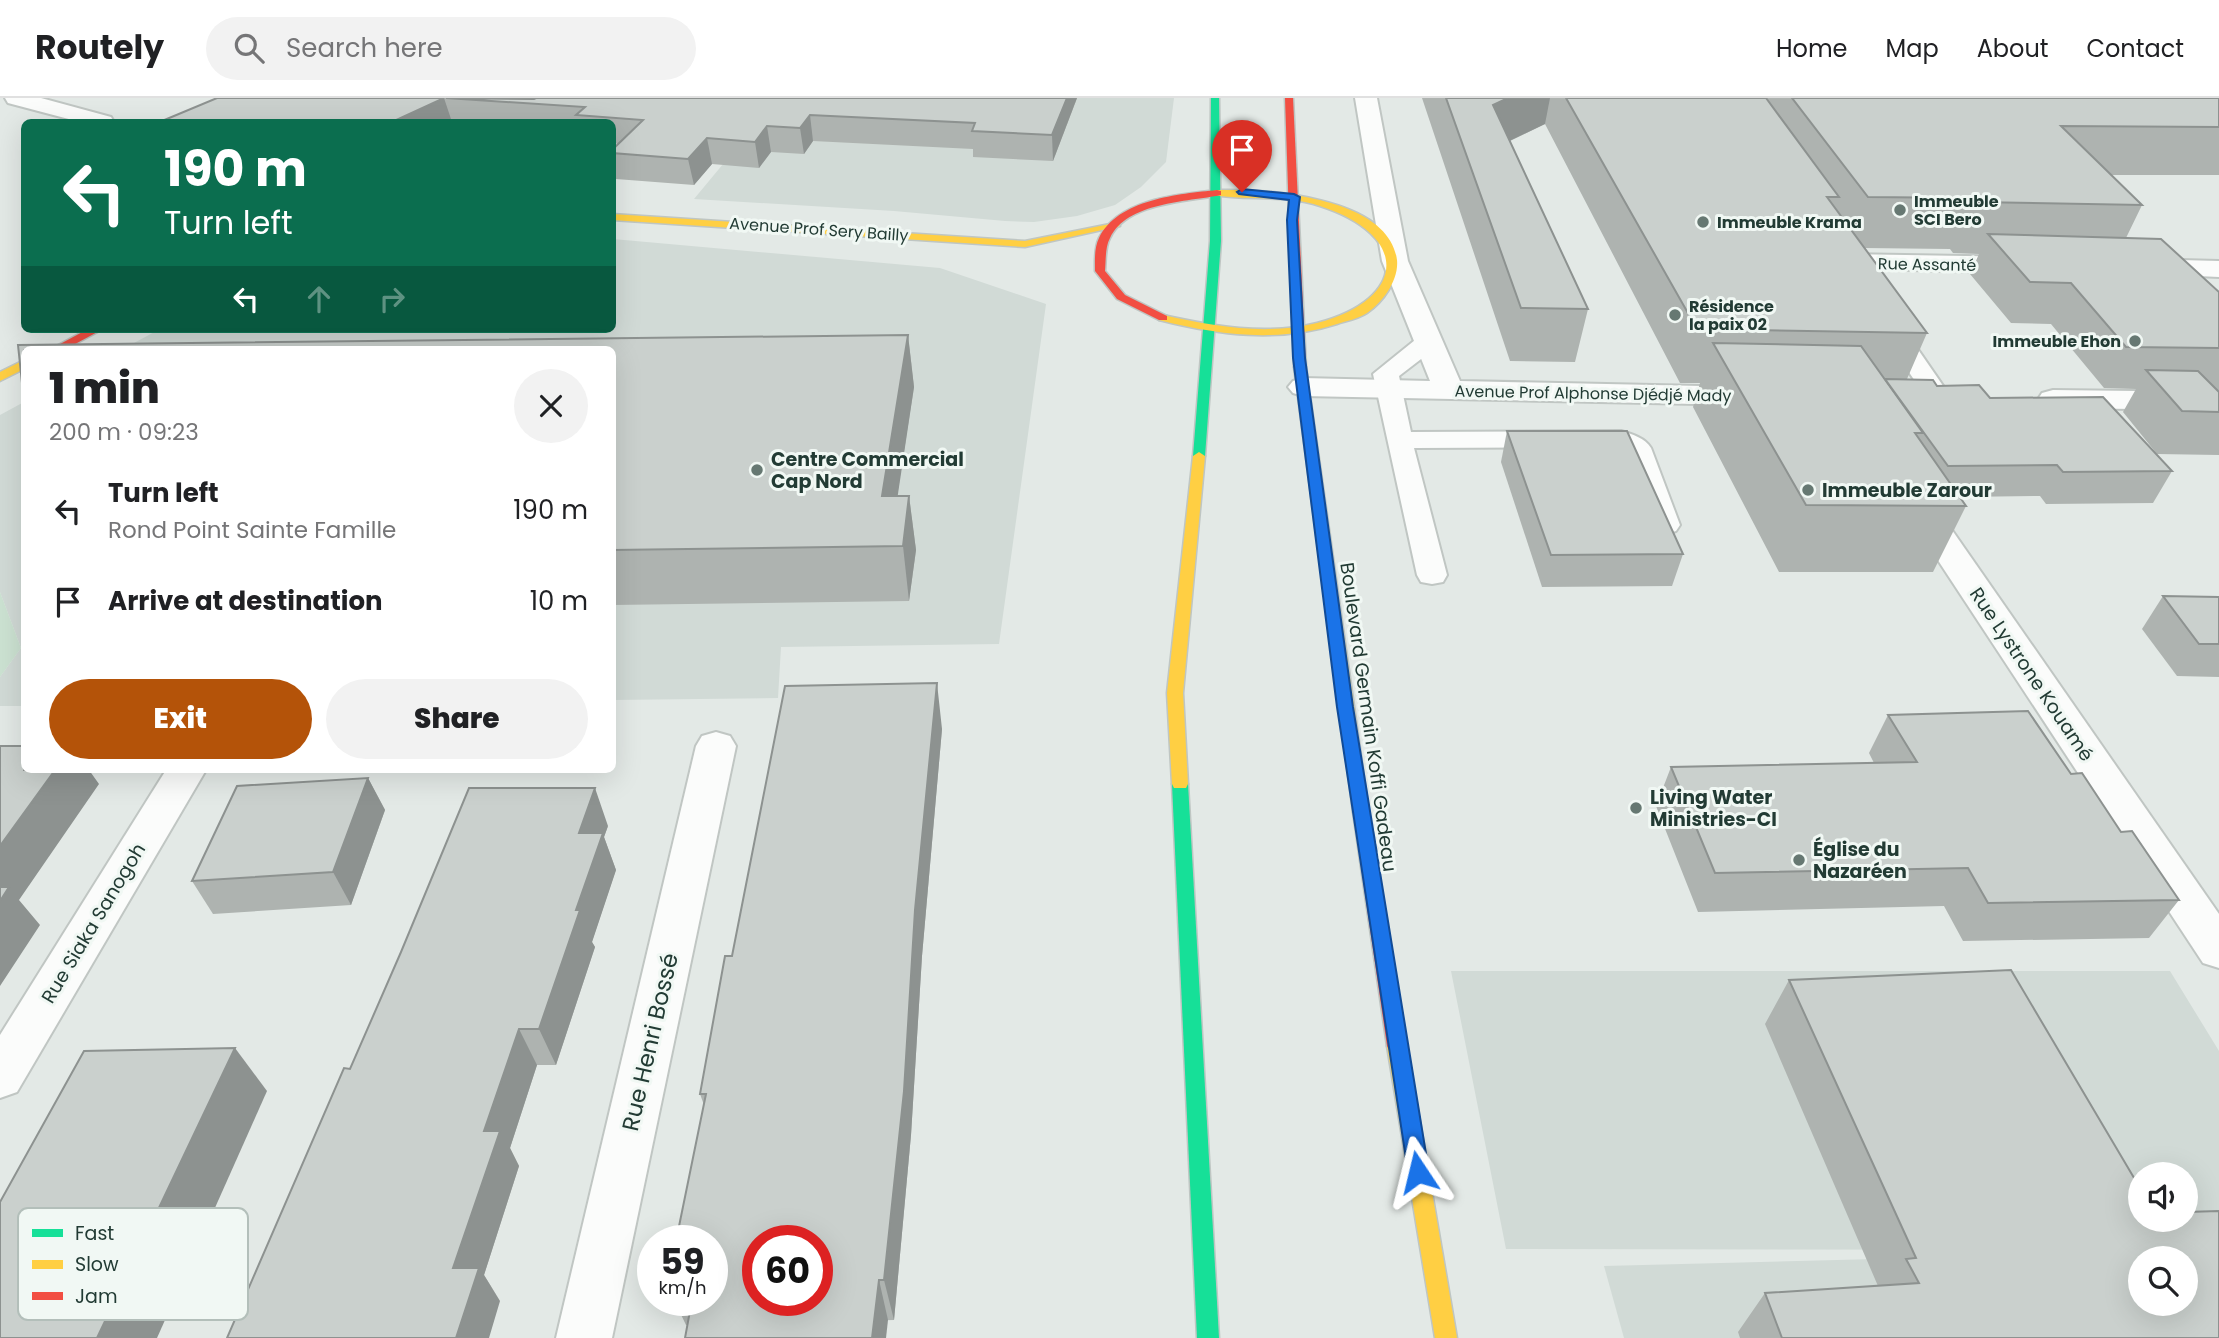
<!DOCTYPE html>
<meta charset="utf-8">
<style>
body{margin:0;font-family:Poppins,sans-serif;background:#f2f2f2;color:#202124;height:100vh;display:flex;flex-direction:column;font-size:26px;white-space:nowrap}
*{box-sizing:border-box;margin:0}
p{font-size:23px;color:#757577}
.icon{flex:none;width:38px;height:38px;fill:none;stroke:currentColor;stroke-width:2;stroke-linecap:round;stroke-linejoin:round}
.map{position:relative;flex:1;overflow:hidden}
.drawer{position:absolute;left:21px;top:248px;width:595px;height:427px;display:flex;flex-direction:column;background:#fff;border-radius:10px;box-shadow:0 7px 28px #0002}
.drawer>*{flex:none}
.top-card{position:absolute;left:21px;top:21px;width:595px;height:214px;border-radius:10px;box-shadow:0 7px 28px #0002;background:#0b6e4f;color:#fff;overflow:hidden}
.controls{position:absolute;left:2128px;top:1064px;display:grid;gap:14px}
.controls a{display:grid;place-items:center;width:70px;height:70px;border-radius:50%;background:#fff;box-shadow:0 7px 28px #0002;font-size:35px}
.speed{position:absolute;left:637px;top:1127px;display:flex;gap:14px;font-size:35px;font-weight:700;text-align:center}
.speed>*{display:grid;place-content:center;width:91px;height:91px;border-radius:50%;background:#fff;box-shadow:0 7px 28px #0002;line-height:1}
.speed small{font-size:18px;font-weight:400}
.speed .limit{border:10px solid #d22;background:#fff;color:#111}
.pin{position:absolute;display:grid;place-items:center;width:60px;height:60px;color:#fff;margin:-72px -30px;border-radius:50% 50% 50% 0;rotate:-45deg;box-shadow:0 0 7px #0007}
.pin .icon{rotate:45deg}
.me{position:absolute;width:77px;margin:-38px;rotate:350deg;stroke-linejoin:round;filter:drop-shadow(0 0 5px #0008)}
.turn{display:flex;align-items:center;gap:24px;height:147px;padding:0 28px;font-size:32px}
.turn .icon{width:91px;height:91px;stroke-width:2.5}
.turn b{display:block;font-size:49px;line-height:60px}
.lanes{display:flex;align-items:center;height:66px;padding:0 28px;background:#0003;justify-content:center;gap:35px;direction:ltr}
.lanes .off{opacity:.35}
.round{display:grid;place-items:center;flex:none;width:74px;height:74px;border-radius:37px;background:#f2f2f2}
.headline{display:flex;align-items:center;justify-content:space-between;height:119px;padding:0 28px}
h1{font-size:42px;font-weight:800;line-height:52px}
.action{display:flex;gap:14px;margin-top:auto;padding:14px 28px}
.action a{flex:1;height:80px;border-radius:42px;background:#b45309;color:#fff;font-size:28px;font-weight:800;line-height:80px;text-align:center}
.action a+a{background:#f2f2f2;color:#202124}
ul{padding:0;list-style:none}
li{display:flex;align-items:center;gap:21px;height:91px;padding:0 28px}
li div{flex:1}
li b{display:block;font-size:26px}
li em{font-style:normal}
header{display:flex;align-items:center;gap:42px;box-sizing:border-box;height:98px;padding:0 35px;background:#fff;border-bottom:2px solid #e0e0e0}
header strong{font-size:33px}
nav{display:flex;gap:38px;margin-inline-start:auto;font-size:24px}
.search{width:490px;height:63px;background:#f2f2f2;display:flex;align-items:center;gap:18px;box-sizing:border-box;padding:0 24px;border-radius:38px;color:#757577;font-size:26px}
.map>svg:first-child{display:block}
.built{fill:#d1dad6;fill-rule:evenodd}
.green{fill:#cce2d2}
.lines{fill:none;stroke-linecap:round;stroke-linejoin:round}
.lane-casing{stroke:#c0c6c3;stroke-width:4}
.street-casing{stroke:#c0c6c3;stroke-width:4}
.fast-casing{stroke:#bfc6c3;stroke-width:3}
.slow-casing{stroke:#bfc6c3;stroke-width:3}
.jam-casing{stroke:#bfc6c3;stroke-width:3}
.lane{fill:#fbfcfb;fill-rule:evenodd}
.street{fill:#fbfcfb;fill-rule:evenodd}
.fast{fill:#16e098;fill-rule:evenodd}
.slow{fill:#ffcf43;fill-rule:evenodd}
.jam{fill:#f24e42;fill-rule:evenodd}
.wall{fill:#aeb3b0}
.shaded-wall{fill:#8d9290}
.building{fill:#cad0cd;stroke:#8d9290;stroke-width:2;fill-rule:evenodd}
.route{fill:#1a73e8;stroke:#114b97;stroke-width:2}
.poi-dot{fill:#667872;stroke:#f1f8f4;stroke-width:2.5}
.labels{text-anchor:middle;stroke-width:6;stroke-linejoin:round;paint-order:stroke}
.far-poi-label{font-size:16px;font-weight:bold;fill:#223b34;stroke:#f1f8f4;text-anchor:start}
.far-street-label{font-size:16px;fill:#223b34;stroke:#f1f8f4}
.poi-label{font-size:19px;font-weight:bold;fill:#223b34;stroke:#f1f8f4;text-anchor:start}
.street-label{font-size:19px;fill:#223b34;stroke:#f1f8f4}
.near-street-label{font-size:23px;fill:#223b34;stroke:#f1f8f4}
.key{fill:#f1f8f4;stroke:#b3bfba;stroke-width:2}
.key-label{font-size:19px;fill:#223b34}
</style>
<header>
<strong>Routely</strong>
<div class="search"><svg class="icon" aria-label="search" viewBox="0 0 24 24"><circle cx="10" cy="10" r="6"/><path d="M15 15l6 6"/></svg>Search here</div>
<nav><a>Home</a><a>Map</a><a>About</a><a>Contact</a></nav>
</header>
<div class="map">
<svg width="2219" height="1240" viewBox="0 0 2219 1240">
<rect width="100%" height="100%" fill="#e3e9e6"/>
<g class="built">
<polygon points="778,0 1174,0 1166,64 1141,89 1115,107 1077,118 1034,124 1005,123 894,113 694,101"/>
<polygon points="613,141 940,170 1046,206 999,546 781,549 778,600 613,602 612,252 121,252 160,231 612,231"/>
<polygon points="24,304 24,608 0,608 0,579 21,550 0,494 0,317"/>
<path d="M1451,873h719l49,80v199l-713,-1zM2140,1076h46v46h-46z"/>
<polygon points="2077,1156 2119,1240 1624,1240 1604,1168"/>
</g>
<polygon class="green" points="0,494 21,550 0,579"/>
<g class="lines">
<defs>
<g id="lane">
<polygon points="1888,219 1897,221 1948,295 1952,300 1948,305 1939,308 1930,305 1876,226 1879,221"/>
<path d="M1429,236l9,2 3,5 -3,5 -39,30 12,56 210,-1c11,3 24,7 30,17l29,77 -4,6 -10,3 -10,-3 -30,-79 -10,-5 -202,1 33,127 -4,7 -11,2 -11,-2 -4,-7 -44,-201 47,-38z"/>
</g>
<g id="street">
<polygon points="5,0 41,0 111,19 114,24 80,24 8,5"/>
<polygon points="1355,0 1377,0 1408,163 1460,283 1748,289 1759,292 1763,298 1759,304 1748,307 1303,298 1293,295 1288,289 1293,283 1303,280 1430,283 1382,163"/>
<polygon points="1845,156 2025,159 2034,161 2038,167 2034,173 2025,175 1836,170 1832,164 1836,158"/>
<polygon points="2141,161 2219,163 2219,179 2132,175 2128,169 2132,163"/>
<polygon points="2053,292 2219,294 2219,312 2053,310 2042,307 2038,301 2042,295"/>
<polygon points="1917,396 1929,399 2219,816 2219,870 2203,865 1901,406 1905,399"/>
<polygon points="716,634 730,638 736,648 612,1240 556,1240 696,648 702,638"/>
<polygon points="166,672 206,672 17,994 0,1000 0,937"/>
</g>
<g id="fast">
<polygon points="1211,0 1219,0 1221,143 1205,358 1199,362 1193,358 1210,143"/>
<polygon points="1180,680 1186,682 1188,686 1219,1240 1197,1240 1172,686 1174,682"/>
</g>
<g id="slow">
<path d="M1217,92c48,-1 172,6 180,70 2,20 -14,42 -30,53 -9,6 -21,8 -30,11 -59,19 -119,11 -178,-4l-2,-2 6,-3c50,11 103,21 154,8 91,-24 93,-88 3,-117 -36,-12 -71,-5 -107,-11v-4z"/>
<polygon points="612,116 1025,143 1115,125 1120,128 1025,149 612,122"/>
<polygon points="20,264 24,264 24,271 0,283 0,274"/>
<polygon points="1300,265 1306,269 1369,714 1367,718 1355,718 1353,714 1294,269"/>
<polygon points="1199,354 1205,358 1183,595 1188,686 1186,690 1174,690 1172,686 1167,595 1193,358"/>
<polygon points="1397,940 1404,942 1407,948 1457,1240 1435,1240 1387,948 1390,942"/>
</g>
<g id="jam">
<polygon points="1285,0 1293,0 1306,269 1300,273 1294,269"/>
<path d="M1217,92l4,1v4c-34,7 -94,7 -111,43 -5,9 -4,22 -5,33l20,24 42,21v4h-8l-42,-21 -22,-28c0,-10 -1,-23 4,-33 19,-39 80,-44 118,-48z"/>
<polygon points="88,231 103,231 64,252 49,252"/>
<polygon points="1361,708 1367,710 1369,714 1407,948 1404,954 1397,956 1390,954 1387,948 1353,714 1355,710"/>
</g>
</defs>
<use href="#lane" class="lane-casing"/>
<use href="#street" class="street-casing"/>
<use href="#fast" class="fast-casing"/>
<use href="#slow" class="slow-casing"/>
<use href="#jam" class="jam-casing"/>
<use href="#lane" class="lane"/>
<use href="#street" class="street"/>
<use href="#fast" class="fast"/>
<use href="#slow" class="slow"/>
<use href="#jam" class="jam"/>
</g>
<g class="wall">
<polygon points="217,0 1077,0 1053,63 973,59 973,51 813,43 804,56 771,54 759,70 712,66 694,87 616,81 612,65 612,52 619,46 612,45 612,24 162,24"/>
<polygon points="1422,0 2219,0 2219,77 2111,77 2142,107 2126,140 2219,194 2219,292 2217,292 2219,294 2219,357 2157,356 2123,314 2136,291 2104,290 2051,226 2011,225 1970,176 1979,156 1953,155 1950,151 1864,150 1927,235 1907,281 1990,300 2172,373 2153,405 2046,406 2040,398 1960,399 1966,408 1933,474 1779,474 1693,309 1700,285 1680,285 1545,26 1510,43 1588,211 1575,264 1510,263"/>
<polygon points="908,237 914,289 897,398 909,398 916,452 909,503 612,507 612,252"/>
<polygon points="1507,333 1683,456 1672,488 1542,489 1501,364"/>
<polygon points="2163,498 2219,499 2219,579 2177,578 2142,531"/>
<polygon points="1888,617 2071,676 2179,802 2149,840 1963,843 1944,808 1698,814 1656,708 1671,669 1874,665 1869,655"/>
<polygon points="942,631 922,858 911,1037 894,1222 686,1227 674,1202 712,1202 704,1007 700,996"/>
<polygon points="368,680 385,712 351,807 213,816 192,783"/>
<polygon points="608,728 604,739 616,772 592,844 595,849 556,967 537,967 510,1050 519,1068 484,1177 500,1203 350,971"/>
<polygon points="1789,882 2219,1240 1740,1240 1738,1234 1765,1195 1878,1188 1765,926"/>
</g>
<g class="shaded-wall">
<polygon points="444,0 452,24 392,24"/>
<polygon points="1067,0 1077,0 1053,63 1052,37"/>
<polygon points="1508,0 1550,0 1545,26 1484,55 1493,7"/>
<polygon points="810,17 813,43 804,56 800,30"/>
<polygon points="767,28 771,54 759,70 755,44"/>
<polygon points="707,40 712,66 694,87 688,61"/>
<polygon points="908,237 914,289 890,449 882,398"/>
<polygon points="909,398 916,452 909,503 903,448"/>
<polygon points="937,585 942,631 922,858 911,1037 894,1222 884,1182 915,812"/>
<polygon points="55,672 89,672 99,686 19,802 40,827 0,888 0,748"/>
<polygon points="368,680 385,712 351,807 333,774"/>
<polygon points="595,690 608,728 604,739 616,772 592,844 595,849 556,967 539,931 576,812 579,735"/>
<polygon points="519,931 537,967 510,1050 519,1068 484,1177 500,1203 489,1240 456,1240 453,1170 484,1033"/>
<polygon points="235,950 267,993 157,1240 97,1240"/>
<polygon points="879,1182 888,1222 886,1240 872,1240"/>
</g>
<g class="building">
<polygon points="217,0 444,0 392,24 162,24 162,23"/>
<polygon points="446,0 534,1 536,0 1067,0 1052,37 972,33 975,25 810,17 800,30 767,28 755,44 707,40 688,61 612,55 612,52 643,22 576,17 585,9"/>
<polygon points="1446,0 1508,0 1493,7 1588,211 1521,210"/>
<polygon points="1566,0 1766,0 1839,99 1827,99 1927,235 1697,231"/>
<polygon points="1792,0 2219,0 2219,29 2061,28 2142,107 1975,104 1971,100 1868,99"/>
<polygon points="1988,136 2161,141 2219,194 2219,250 2126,249 2071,185 2030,184"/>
<polygon points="908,237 882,398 909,398 903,448 612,452 612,252 24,252 24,304 18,247"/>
<polygon points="1713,245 1861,248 1923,335 1915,335 1966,408 1806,407"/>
<polygon points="2146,272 2198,273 2219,294 2219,314 2182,313"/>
<polygon points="1885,281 1933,282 1937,288 1979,287 1990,300 2103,299 2172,373 2063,374 2057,367 1948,368"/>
<polygon points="1507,333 1627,333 1683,456 1551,457"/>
<polygon points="2163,498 2219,499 2219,546 2199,546"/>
<path d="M937,585l-22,227 -11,181 -20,189h-5l-7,58h-187l7,-38h20v-59h-36l30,-147h-6l25,-138h7l53,-270zM758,1143h59v59h-59z"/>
<polygon points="2028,613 2071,676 2082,675 2121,734 2132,733 2179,802 1988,805 1968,770 1715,775 1671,669 1917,664 1888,617"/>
<polygon points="0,648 24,648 24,672 55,672 0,748"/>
<polygon points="368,680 333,774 192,783 237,688"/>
<polygon points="469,690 595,690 579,735 603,735 576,812 580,812 539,931 519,931 484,1033 500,1033 453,1170 479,1170 456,1240 227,1240 344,970 350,971 401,854"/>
<polygon points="0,789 9,789 0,803"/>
<path d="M2011,872l129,218v32h46v-8l33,-1v127h-437l-17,-45 154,-10 -13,-24 10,-1 -127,-278zM2140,1160h46v46h-46z"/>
<polygon points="235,950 97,1240 0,1240 0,1104 84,953"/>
</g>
<polygon class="route" points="1242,91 1294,96 1300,99 1297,122 1305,260 1353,609 1429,1074 1426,1081 1418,1084 1411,1081 1408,1074 1337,609 1293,260 1287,122 1289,102 1239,96 1237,94"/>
<g class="poi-dot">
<circle cx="1900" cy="112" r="7"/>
<circle cx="1703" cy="124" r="7"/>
<circle cx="1675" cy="217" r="7"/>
<circle cx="2135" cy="243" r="7"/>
<circle cx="757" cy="372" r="7"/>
<circle cx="1808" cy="392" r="7"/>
<circle cx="1636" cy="710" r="7"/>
<circle cx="1799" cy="762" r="7"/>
</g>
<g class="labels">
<g class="far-poi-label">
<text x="1914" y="109">Immeuble<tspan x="1914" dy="18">SCI Bero</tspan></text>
<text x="1717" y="130">Immeuble Krama</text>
<text x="1689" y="214">Résidence<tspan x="1689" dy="18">la paix 02</tspan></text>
<text x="2121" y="249" text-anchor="end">Immeuble Ehon</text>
</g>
<g class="far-street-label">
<text transform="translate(819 131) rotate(4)" y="6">Avenue Prof Sery Bailly</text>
<text transform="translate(1927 166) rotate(1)" y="6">Rue Assanté</text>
<text transform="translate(1593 295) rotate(1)" y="6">Avenue Prof Alphonse Djédjé Mady</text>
</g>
<g class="poi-label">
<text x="771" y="368">Centre Commercial<tspan x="771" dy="22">Cap Nord</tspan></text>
<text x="1822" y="399">Immeuble Zarour</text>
<text x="1650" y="706">Living Water<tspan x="1650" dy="22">Ministries-CI</tspan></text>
<text x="1813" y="758">Église du<tspan x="1813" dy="22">Nazaréen</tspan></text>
</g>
<g class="street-label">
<text transform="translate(2032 576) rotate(56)" y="7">Rue Lystrone Kouamé</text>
<text transform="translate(1369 619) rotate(82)" y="7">Boulevard Germain Koffi Gadeau</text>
<text transform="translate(93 825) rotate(-59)" y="7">Rue Siaka Sanogoh</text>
</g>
<g class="near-street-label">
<text transform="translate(650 944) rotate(-77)" y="8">Rue Henri Bossé</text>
</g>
</g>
<rect x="18" y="1110" width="230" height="112" rx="10" class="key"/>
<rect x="32" y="1131" width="31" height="8" fill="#16e098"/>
<rect x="32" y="1162" width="31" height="9" fill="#ffcf43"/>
<rect x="32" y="1194" width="31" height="8" fill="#f24e42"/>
<g class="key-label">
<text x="75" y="1142">Fast</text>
<text x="75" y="1173">Slow</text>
<text x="75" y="1205">Jam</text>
</g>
</svg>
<div class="controls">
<a><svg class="icon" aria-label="sound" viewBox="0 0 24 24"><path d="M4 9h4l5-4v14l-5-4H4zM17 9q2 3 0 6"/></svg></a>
<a><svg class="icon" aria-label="search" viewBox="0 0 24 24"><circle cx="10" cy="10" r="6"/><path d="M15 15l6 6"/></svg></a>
</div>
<div class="speed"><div>59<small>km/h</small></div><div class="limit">60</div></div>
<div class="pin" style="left:1242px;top:94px;background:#d93025"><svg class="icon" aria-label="arrive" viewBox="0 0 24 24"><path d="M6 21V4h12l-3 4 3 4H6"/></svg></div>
<svg class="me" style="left:1418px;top:1074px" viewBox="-20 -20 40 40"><path d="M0-17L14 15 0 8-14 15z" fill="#1a73e8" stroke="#fff" stroke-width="4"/></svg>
<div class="top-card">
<div class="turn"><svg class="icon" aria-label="left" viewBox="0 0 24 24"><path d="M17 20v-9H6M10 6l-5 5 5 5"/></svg><div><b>190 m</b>Turn left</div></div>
<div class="lanes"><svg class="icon" aria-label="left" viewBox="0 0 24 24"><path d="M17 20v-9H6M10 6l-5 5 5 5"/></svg><svg class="icon off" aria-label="ahead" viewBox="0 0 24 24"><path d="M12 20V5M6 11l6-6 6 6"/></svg><svg class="icon off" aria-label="right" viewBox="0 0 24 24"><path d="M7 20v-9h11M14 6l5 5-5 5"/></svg></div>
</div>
<section class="drawer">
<div class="headline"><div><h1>1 min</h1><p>200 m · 09:23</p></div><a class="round"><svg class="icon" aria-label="close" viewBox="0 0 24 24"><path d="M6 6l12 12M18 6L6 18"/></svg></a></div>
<ul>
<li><svg class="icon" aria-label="left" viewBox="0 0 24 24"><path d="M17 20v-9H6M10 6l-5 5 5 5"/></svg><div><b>Turn left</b><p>Rond Point Sainte Famille</p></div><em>190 m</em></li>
<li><svg class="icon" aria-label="arrive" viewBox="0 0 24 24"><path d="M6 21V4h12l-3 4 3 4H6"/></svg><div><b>Arrive at destination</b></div><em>10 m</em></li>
</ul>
<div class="action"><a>Exit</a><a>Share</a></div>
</section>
</div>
